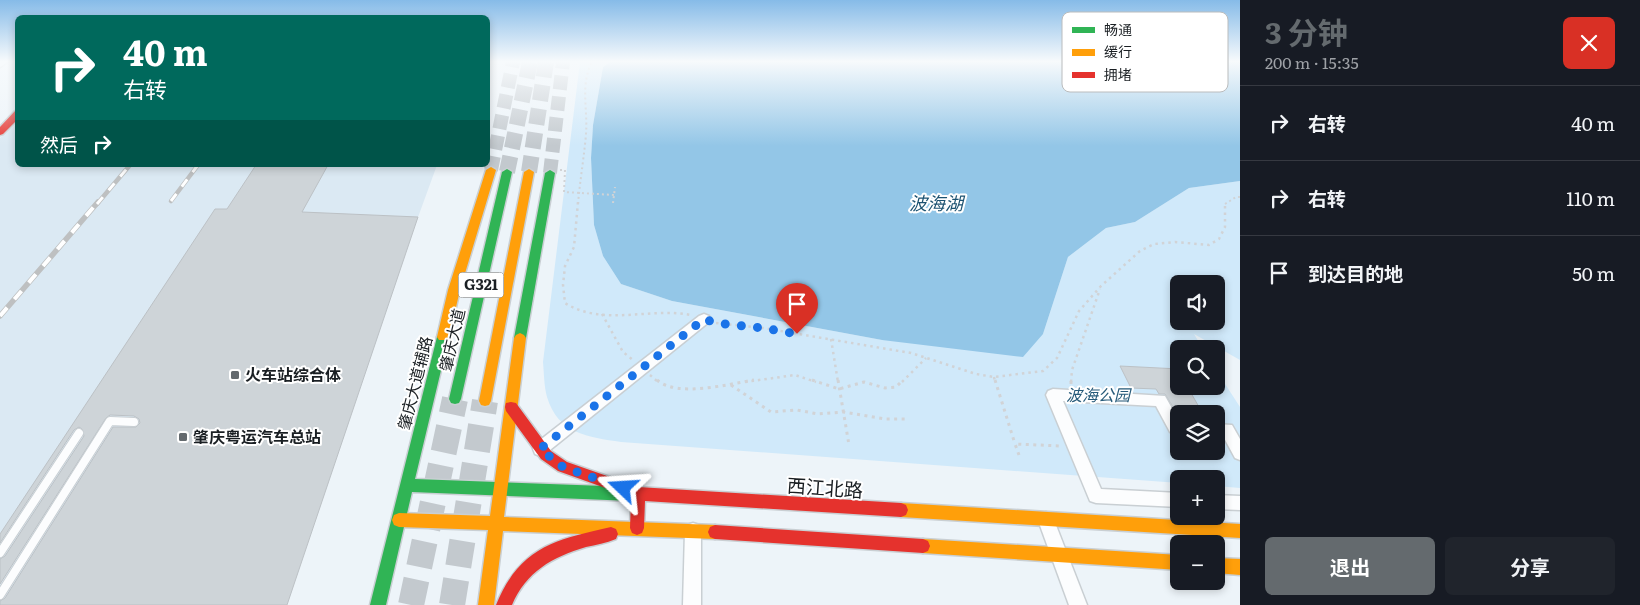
<!DOCTYPE html>
<html lang="zh">
<meta charset="utf-8">
<style>
body{margin:0;font-family:Literata,"Noto Sans SC",serif;background:#20242c;color:#f1f3f6;height:100vh;display:flex;flex-direction:column;font-size:19px;white-space:nowrap}
*{box-sizing:border-box;margin:0}
p{font-size:16px;color:#9ea1a6}
.icon{flex:none;width:28px;height:28px;fill:none;stroke:currentColor;stroke-width:2;stroke-linecap:round;stroke-linejoin:round}
.map{position:relative;flex:1;overflow:hidden}
.panel{display:flex;flex-direction:column;background:#171b24;width:400px}
.panel>*{flex:none}
.hud{position:absolute;left:15px;top:15px;width:475px;height:152px;border-radius:8px;box-shadow:0 2px 8px #0003;background:#00695c;color:#fff;overflow:hidden}
.buttons{position:absolute;left:1170px;top:275px;display:grid;gap:10px}
.buttons a{display:grid;place-items:center;width:55px;height:55px;border-radius:8px;background:#171b24;box-shadow:0 2px 8px #0003;font-size:25px}
.pin{position:absolute;display:grid;place-items:center;width:42px;height:42px;color:#fff;margin:-51px -21px;border-radius:50% 50% 50% 0;rotate:-45deg;box-shadow:0 0 5px #0007}
.pin .icon{rotate:45deg}
.me{position:absolute;width:55px;margin:-28px;rotate:290deg;stroke-linejoin:round;filter:drop-shadow(0 0 4px #0008)}
.turn{display:flex;align-items:center;gap:18px;height:105px;padding:0 25px;font-size:22px}
.turn .icon{width:65px;height:65px;stroke-width:2.5}
.turn b{display:block;font-size:35px;line-height:42px}
.then{display:flex;align-items:center;height:48px;padding:0 25px;background:#0003;gap:10px;font-size:19px}
.round{display:grid;place-items:center;flex:none;width:52px;height:52px;border-radius:8px;background:#20242c}
.overview{display:flex;align-items:center;justify-content:space-between;height:85px;padding:0 25px}
h1{font-size:30px;font-weight:700;line-height:38px;color:#646a6e}
.action{display:flex;gap:10px;margin-top:auto;padding:10px 25px}
.action a{flex:1;height:58px;border-radius:8px;background:#646a6e;color:#fff;font-size:20px;font-weight:700;line-height:58px;text-align:center}
.action a+a{background:#20242c;color:#f1f3f6}
ul{padding:0;list-style:none}
li{display:flex;align-items:center;gap:15px;height:75px;padding:0 25px;border-top:1px solid #363941}
li div{flex:1}
li b{display:block;font-size:19px}
li em{font-style:normal}
main{display:flex;flex:1;min-height:0}
.map>svg:first-child{display:block}
.built{fill:#dbe9f3}
.green{fill:#d0e9fa;fill-rule:evenodd}
.water{fill:#93c6e7}
.building{fill:#ced4d8;stroke:#bcc1c5}
.lines{fill:none;stroke-linecap:round;stroke-linejoin:round}
.secondary-tunnel{stroke:#c3c9ce;stroke-width:14;stroke-dasharray:14 7;stroke-linecap:butt}
.highway-tunnel-far1{stroke:#c3c9ce;stroke-width:16;stroke-dasharray:16 8;stroke-linecap:butt}
.highway-tunnel{stroke:#c3c9ce;stroke-width:26;stroke-dasharray:26 13;stroke-linecap:butt}
.lane-casing{stroke:#c9cfd3;stroke-width:10}
.street-casing{stroke:#c9cfd3;stroke-width:3}
.fast-casing{stroke:#c9cfd3;stroke-width:3}
.slow-casing{stroke:#c9cfd3;stroke-width:3}
.jam-casing{stroke:#c9cfd3;stroke-width:3}
.path-far2{stroke:#d1d3d6;stroke-width:2;stroke-dasharray:2 3;stroke-linecap:butt}
.path-far1{stroke:#d1d3d6;stroke-width:2.5;stroke-dasharray:2.5 4;stroke-linecap:butt}
.path{stroke:#d1d3d6;stroke-width:3;stroke-dasharray:3 4.5;stroke-linecap:butt}
.lane{stroke:#fcfdfe;stroke-width:8}
.street{fill:#fcfdfe;fill-rule:evenodd}
.fast{fill:#30b455;fill-rule:evenodd}
.slow{fill:#ff9f0a;fill-rule:evenodd}
.jam{fill:#e5322d;fill-rule:evenodd}
.rail-far1-casing{stroke:#bec0c1;stroke-width:4.5}
.rail-casing{stroke:#bec0c1;stroke-width:5.5}
.rail-far1{stroke:#fff;stroke-width:3;stroke-dasharray:9;stroke-linecap:butt}
.rail{stroke:#fff;stroke-width:4;stroke-dasharray:11;stroke-linecap:butt}
.route{stroke:#1a73e8;stroke-width:9;stroke-dasharray:0 16.2}
.poi-dot{fill:#646a6e;stroke:#fff;stroke-width:2}
.labels{text-anchor:middle;stroke-width:4;stroke-linejoin:round;paint-order:stroke}
.shield{fill:#fff;stroke:#5f6265;stroke-width:1}
.shield-label{font-size:15px;font-weight:bold;fill:#1a1f23}
.street-label{font-size:16px;fill:#1a1f23;stroke:#fff}
.poi-label{font-size:16px;font-weight:bold;fill:#1a1f23;stroke:#fff;text-anchor:start}
.park-label{font-size:16px;font-style:italic;fill:#275b7a;stroke:#fff}
.water-label{font-size:18px;font-style:italic;fill:#1c5271;stroke:#fff}
.near-street-label{font-size:19px;fill:#1a1f23;stroke:#fff}
.key{fill:#fff;stroke:#babcbd;stroke-width:1}
.key-label{font-size:14px;fill:#1a1f23}
</style>
<main>
<div class="map">
<svg width="1240" height="605" viewBox="0 0 1240 605">
<rect width="100%" height="100%" fill="#edf4f9"/>
<polygon class="built" points="17,123 18,165 437,165 277,605 0,605 0,138"/>
<path class="green" d="M580,62h30l-7,5 -10,58 -2,33 3,67 9,31 18,28 51,17 210,39 161,-6 25,-77 38,-29 29,-6 54,-34 51,-7v179l-46,-26 9,15h-24v37h37v-16l24,37v81l-24,-2v-7h-37v4l-558,-41c-33,-5 -63,-8 -74,-45 -3,-11 -3,-24 -4,-35zM1179,284h37v37h-37zM1179,414h37v37h-37z"/>
<polygon class="water" points="610,62 1240,62 1240,181 1189,188 1135,222 1106,228 1068,257 1043,334 1023,357 882,340 672,301 621,284 603,256 594,225 591,158 593,125 603,67"/>
<g class="building">
<polygon points="256,165 328,165 302,212 418,217 287,605 0,605 0,601 5,598 113,427 136,427 140,423 139,419 134,416 110,415 106,418 0,584 0,559 5,556 84,436 82,429 79,427 74,430 0,543 0,534 215,209 227,209"/>
<polygon points="1120,366 1179,369 1179,386 1187,386 1203,414 1179,414 1179,417 1165,394 1159,394 1156,389 1131,388"/>
</g>
<g class="lines">
<g class="secondary-tunnel">
<polyline points="491,170 513,62"/>
<polyline points="550,173 563,62"/>
</g>
<g class="highway-tunnel-far1">
<polyline points="507,172 530,62"/>
<polyline points="529,172 546,62"/>
</g>
<g class="highway-tunnel">
<polyline points="411,605 455,399"/>
<polyline points="452,605 485,401"/>
</g>
<defs>
<g id="lane">
<polyline points="0,553 79,433"/>
<polyline points="0,595 110,421 134,422"/>
</g>
<g id="street">
<polygon points="0,62 7,62 0,67"/>
<polygon points="704,314 709,316 710,319 709,322 545,454 540,456 535,454 533,449 535,444 699,316"/>
<polygon points="1053,389 1165,396 1179,421 1179,434 1170,432 1156,406 1063,401 1101,489 1179,493 1179,507 1096,503 1090,501 1046,395 1048,391"/>
<polygon points="1216,424 1232,425 1240,439 1240,460 1235,458 1223,436 1216,436"/>
<polygon points="1216,495 1240,496 1240,510 1216,509"/>
<polygon points="1046,512 1052,515 1087,605 1069,605 1038,520 1040,515"/>
<polygon points="693,523 699,525 701,531 701,605 683,605 685,531 687,525"/>
</g>
<g id="fast">
<polygon points="507,169 512,172 461,399 459,403 455,404 451,403 449,399 502,172"/>
<polygon points="550,170 555,173 526,338 524,341 516,341 514,338 545,173"/>
<polygon points="443,332 447,334 449,337 415,479 632,487 637,489 639,494 637,499 632,501 412,492 386,605 370,605 437,337 439,334"/>
</g>
<g id="slow">
<polygon points="491,167 496,170 460,290 449,337 447,340 439,340 437,337 448,290 486,170"/>
<polygon points="529,169 534,172 491,401 489,405 485,406 481,405 479,401 524,172"/>
<polygon points="520,333 524,335 526,338 504,517 715,525 720,527 722,532 720,537 715,539 503,531 494,605 478,605 488,530 399,527 394,525 392,520 394,515 399,513 490,516 514,338 516,335"/>
<polygon points="901,503 1240,524 1240,538 901,517 896,515 894,510 896,505"/>
<polygon points="923,539 1179,555 1179,570 923,553 918,551 916,546 918,541"/>
<polygon points="1216,558 1240,559 1240,575 1216,573"/>
</g>
<g id="jam">
<polygon points="15,111 18,111 18,119 3,134 0,135 0,127"/>
<polygon points="511,402 516,403 551,451 567,462 627,483 629,489 638,487 901,503 906,505 908,510 906,515 901,517 645,501 644,528 642,533 637,535 632,533 630,528 631,500 627,499 625,493 622,494 558,471 541,459 506,411 505,407 506,403"/>
<polygon points="715,525 923,539 928,541 930,546 928,551 923,553 715,539 710,537 708,532 710,527"/>
<path d="M611,527l5,2 2,5 -2,5c-10,4 -20,6 -30,8 -34,10 -60,25 -74,58h-16c24,-58 58,-65 115,-78z"/>
</g>
</defs>
<use href="#lane" class="lane-casing"/>
<use href="#street" class="street-casing"/>
<use href="#fast" class="fast-casing"/>
<use href="#slow" class="slow-casing"/>
<use href="#jam" class="jam-casing"/>
<g class="path-far2">
<polyline points="560,170 565,170 564,192 614,195"/>
<polyline points="613,203 615,187"/>
<path d="M578,204c2,-24 6,-46 8,-70 2,-23 -6,-51 6,-72"/>
<polyline points="1225,204 1236,197 1240,197"/>
</g>
<g class="path-far1">
<path d="M578,202l-4,45 -9,19 -2,19 2,18c38,24 84,4 126,12"/>
<polyline points="602,314 623,352 633,360"/>
<polyline points="716,323 763,328 911,353 976,374 994,377 1043,371 1057,358 1079,311 1101,286 1140,251 1154,244 1175,242 1209,245 1219,239 1225,227 1225,202"/>
<polyline points="831,339 838,382"/>
<polyline points="650,375 658,382"/>
<polyline points="994,377 995,382"/>
<polyline points="745,382 795,375 816,382"/>
<polyline points="902,382 926,358"/>
<polyline points="1071,382 1072,370 1100,289"/>
</g>
<g class="path">
<path d="M657,380c21,18 71,4 97,0"/>
<polyline points="812,380 839,389 864,382 885,388 896,387 903,380"/>
<polyline points="838,380 849,445"/>
<polyline points="995,380 1015,444"/>
<polyline points="1071,384 1071,380"/>
<polyline points="731,385 771,412 797,410 818,414 843,412 885,419 907,419"/>
<polyline points="1019,455 1015,444 1061,446"/>
</g>
<use href="#lane" class="lane"/>
<use href="#street" class="street"/>
<use href="#fast" class="fast"/>
<use href="#slow" class="slow"/>
<use href="#jam" class="jam"/>
<defs>
<g id="rail-far1">
<polyline points="171,201 198,165"/>
<polyline points="97,204 130,165"/>
</g>
<polyline id="rail" points="0,316 98,202"/>
</defs>
<use href="#rail-far1" class="rail-far1-casing"/>
<use href="#rail" class="rail-casing"/>
<use href="#rail-far1" class="rail-far1"/>
<use href="#rail" class="rail"/>
</g>
<linearGradient id="sky" x2="0" y2="1"><stop stop-color="#86bbe8"/><stop offset="0.42" stop-color="#f7fafc"/><stop offset="1" stop-color="#f7fafc" stop-opacity="0"/></linearGradient>
<rect width="1240" height="146" fill="url(#sky)"/>
<g class="lines">
<polyline class="route" points="623,488 563,467 540,449 704,319 716,323 763,328 797,334"/>
</g>
<g class="poi-dot">
<rect x="230" y="370" width="10" height="10" rx="2.5"/>
<rect x="178" y="432" width="10" height="10" rx="2.5"/>
</g>
<g class="labels">
<rect class="shield" x="458.5" y="272.5" width="45" height="25" rx="4"/>
<g class="shield-label">
<text x="481" y="290">G321</text>
</g>
<g class="street-label">
<text transform="translate(452 340) rotate(-77)" y="6">肇庆大道</text>
<text transform="translate(415 383) rotate(-76)" y="6">肇庆大道辅路</text>
</g>
<g class="poi-label">
<text x="245" y="381">火车站综合体</text>
<text x="193" y="443">肇庆粤运汽车总站</text>
</g>
<g class="park-label">
<text x="1098" y="401">波海公园</text>
</g>
<g class="water-label">
<text x="936" y="210">波海湖</text>
</g>
<g class="near-street-label">
<text transform="translate(825 488) rotate(4)" y="7">西江北路</text>
</g>
</g>
<rect x="1062" y="12" width="166" height="80" rx="8" class="key"/>
<rect x="1072" y="27" width="23" height="6" fill="#30b455"/>
<rect x="1072" y="49" width="23" height="7" fill="#ff9f0a"/>
<rect x="1072" y="72" width="23" height="6" fill="#e5322d"/>
<g class="key-label">
<text x="1104" y="35">畅通</text>
<text x="1104" y="57">缓行</text>
<text x="1104" y="80">拥堵</text>
</g>
</svg>
<div class="buttons">
<a><svg class="icon" aria-label="sound" viewBox="0 0 24 24"><path d="M4 9h4l5-4v14l-5-4H4zM17 9q2 3 0 6"/></svg></a>
<a><svg class="icon" aria-label="search" viewBox="0 0 24 24"><circle cx="10" cy="10" r="6"/><path d="M15 15l6 6"/></svg></a>
<a><svg class="icon" aria-label="layers" viewBox="0 0 24 24"><path d="M12 4l9 5-9 5-9-5zM3 14l9 5 9-5"/></svg></a>
<a>+</a>
<a>−</a>
</div>
<div class="pin" style="left:797px;top:334px;background:#d93025"><svg class="icon" aria-label="arrive" viewBox="0 0 24 24"><path d="M6 21V4h12l-3 4 3 4H6"/></svg></div>
<svg class="me" style="left:623px;top:488px" viewBox="-20 -20 40 40"><path d="M0-17L14 15 0 8-14 15z" fill="#1a73e8" stroke="#fff" stroke-width="4"/></svg>
<div class="hud">
<div class="turn"><svg class="icon" aria-label="right" viewBox="0 0 24 24"><path d="M7 20v-9h11M14 6l5 5-5 5"/></svg><div><b>40 m</b>右转</div></div>
<div class="then">然后<svg class="icon" aria-label="right" viewBox="0 0 24 24"><path d="M7 20v-9h11M14 6l5 5-5 5"/></svg></div>
</div>
</div>
<section class="panel">
<div class="overview"><div><h1>3 分钟</h1><p>200 m · 15:35</p></div><a class="round" style="background:#d93025;color:#fff"><svg class="icon" aria-label="close" viewBox="0 0 24 24"><path d="M6 6l12 12M18 6L6 18"/></svg></a></div>
<ul>
<li><svg class="icon" aria-label="right" viewBox="0 0 24 24"><path d="M7 20v-9h11M14 6l5 5-5 5"/></svg><div><b>右转</b></div><em>40 m</em></li>
<li><svg class="icon" aria-label="right" viewBox="0 0 24 24"><path d="M7 20v-9h11M14 6l5 5-5 5"/></svg><div><b>右转</b></div><em>110 m</em></li>
<li><svg class="icon" aria-label="arrive" viewBox="0 0 24 24"><path d="M6 21V4h12l-3 4 3 4H6"/></svg><div><b>到达目的地</b></div><em>50 m</em></li>
</ul>
<div class="action"><a>退出</a><a>分享</a></div>
</section>
</main>
